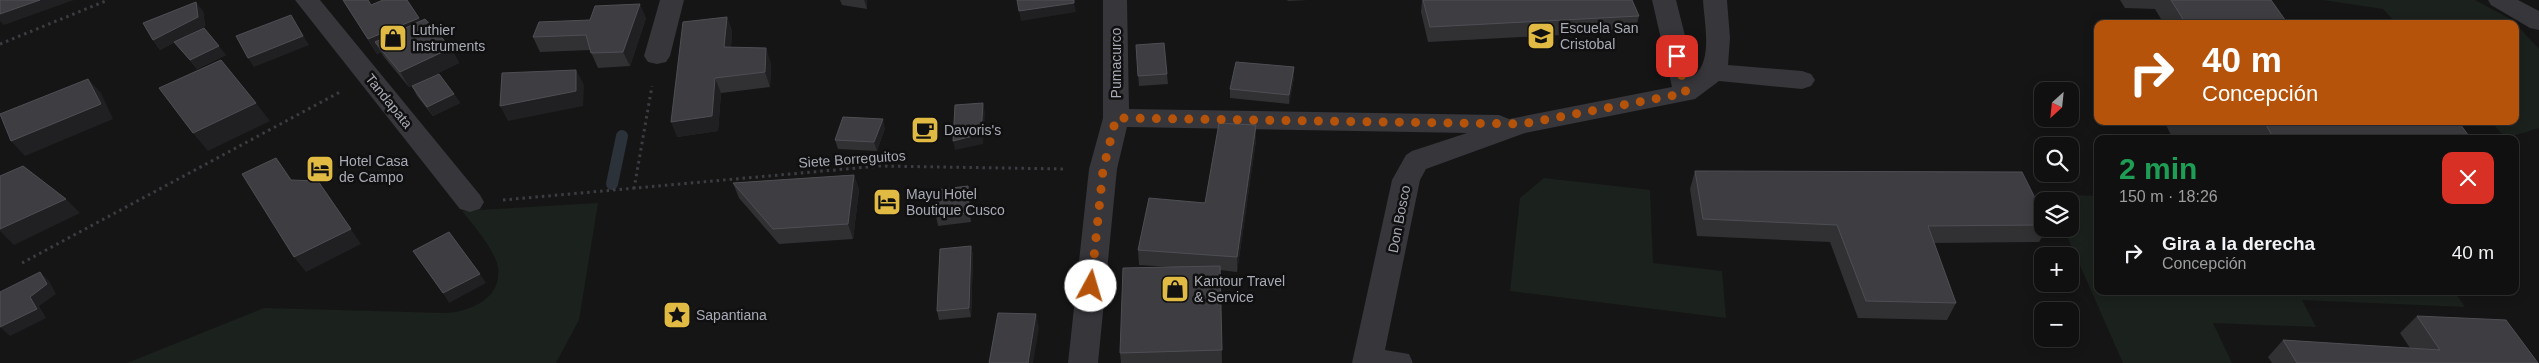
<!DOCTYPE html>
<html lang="es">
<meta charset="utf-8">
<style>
body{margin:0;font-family:Arial,sans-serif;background:#191919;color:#f1f3f6;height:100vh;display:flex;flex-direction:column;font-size:19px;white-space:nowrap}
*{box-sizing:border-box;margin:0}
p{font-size:16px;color:#9c9d9f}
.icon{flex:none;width:28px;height:28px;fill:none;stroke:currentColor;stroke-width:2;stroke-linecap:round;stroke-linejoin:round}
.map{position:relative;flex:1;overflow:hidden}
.details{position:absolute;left:2094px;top:135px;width:425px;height:160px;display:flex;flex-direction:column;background:#101010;border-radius:10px;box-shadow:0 2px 12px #0003,0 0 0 1px #303030}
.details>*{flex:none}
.banner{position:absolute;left:2094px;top:20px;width:425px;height:105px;border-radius:10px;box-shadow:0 2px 12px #0003,0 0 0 1px #303030;background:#b45309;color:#fff;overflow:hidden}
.needle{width:32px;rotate:207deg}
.buttons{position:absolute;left:2034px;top:82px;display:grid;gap:10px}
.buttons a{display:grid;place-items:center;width:45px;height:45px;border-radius:10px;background:#101010;box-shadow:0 2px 12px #0003,0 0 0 1px #303030;font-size:25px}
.pin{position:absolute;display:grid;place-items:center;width:42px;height:42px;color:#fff;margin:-21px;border-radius:10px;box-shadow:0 2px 8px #0006}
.me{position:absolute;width:55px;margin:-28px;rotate:6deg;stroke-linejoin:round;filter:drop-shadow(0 0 4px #0008)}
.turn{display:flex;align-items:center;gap:18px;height:105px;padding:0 25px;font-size:22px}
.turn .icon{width:65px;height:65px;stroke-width:2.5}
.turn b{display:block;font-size:35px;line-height:42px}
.round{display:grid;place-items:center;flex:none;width:52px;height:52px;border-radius:10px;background:#191919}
.headline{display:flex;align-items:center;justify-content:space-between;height:85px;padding:0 25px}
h1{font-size:30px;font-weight:600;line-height:38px;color:#1e9e55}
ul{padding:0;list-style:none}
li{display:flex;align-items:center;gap:15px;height:65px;padding:0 25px}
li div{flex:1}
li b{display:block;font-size:19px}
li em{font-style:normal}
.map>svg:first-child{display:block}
.green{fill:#1b211c}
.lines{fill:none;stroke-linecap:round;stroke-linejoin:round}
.stream{stroke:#2c3239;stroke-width:12}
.path{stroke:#3c3d42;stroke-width:3;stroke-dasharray:2.5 4;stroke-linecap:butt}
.minor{fill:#36363b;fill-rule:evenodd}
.wall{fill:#313134}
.shaded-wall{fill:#202022}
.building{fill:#3e3e42;stroke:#4e4f54}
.route{stroke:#b45309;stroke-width:9;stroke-dasharray:0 16.2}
.labels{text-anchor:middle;stroke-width:5;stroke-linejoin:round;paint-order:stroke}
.poi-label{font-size:14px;fill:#a8aab5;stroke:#101011;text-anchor:start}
.street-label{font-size:14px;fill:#a8aab5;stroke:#101011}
</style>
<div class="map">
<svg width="2539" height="363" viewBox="0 0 2539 363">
<rect width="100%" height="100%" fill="#151516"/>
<g class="green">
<polygon points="2323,0 2475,0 2512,20 2539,49 2539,128 2506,138 2490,121 2515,121 2515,24 2397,24 2383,9"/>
<polygon points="1544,178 1650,190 1653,263 1722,271 1726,318 1510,291 1520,198"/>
<polygon points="2048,194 2097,196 2098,291 2454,291 2465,307 2302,300 2316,327 2213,323 2232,363 2123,363 2064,229 2070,229 2070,201 2052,201"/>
<path d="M598,203l-19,117 -23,43h-429l137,-55 182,5c25,-2 56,-14 52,-46 -3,-17 -25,-42 -36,-56z"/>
</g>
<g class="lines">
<polyline class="stream" points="612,184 622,136"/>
<g class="path">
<polyline points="0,44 108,0"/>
<polyline points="634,189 652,86"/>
<polyline points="503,200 879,166 1066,169"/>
<polyline points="22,263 340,92"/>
</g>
<g class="minor">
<polygon points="295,0 320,0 480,195 484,202 480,209 470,212 460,209"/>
<polygon points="660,0 684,0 670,56 666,62 657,64 648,62 644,56"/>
<path d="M1103,0h24l2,109 370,6 10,4 163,-32 -20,-87h24l19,75c18,-16 9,-53 8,-75h24l3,38 -2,27 74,6 9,3 4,6 -4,6 -9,3 -83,-8 -24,18 -170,34 -99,36 -6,11 -35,170 24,4 4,9h-61l40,-183 14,-25 6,-4 55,-18 -340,-6 -10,42 -19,194h-30l21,-194 14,-51z"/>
<polygon points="2488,0 2518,0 2539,11 2539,30 2530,28 2491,5"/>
</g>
</g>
<g class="wall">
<polygon points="343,0 371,5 421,21 451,48 459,63 409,87 384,57 381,52 377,54"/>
<polygon points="840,0 867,0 867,9 842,5"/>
<polygon points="1287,0 1307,0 1288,1"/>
<polygon points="1422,0 1632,0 1639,16 1635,31 1428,42 1421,12"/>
<polygon points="2120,0 2271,0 2288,24 2164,24 2155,9 2125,8"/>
<polygon points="203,11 205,26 187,35 226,55 197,69 175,42 160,50 153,40"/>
<polygon points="727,17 732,31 731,47 771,63 770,87 721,93 718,131 677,137"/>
<polygon points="646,18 630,66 598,68 590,50 540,52 533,37"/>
<polygon points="1136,45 1167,74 1168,84 1139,86"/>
<polygon points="1294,67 1294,77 1289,104 1230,98 1230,89"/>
<polygon points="412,86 454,94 460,103 433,116 417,96"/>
<polygon points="2164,121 2458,121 2471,139 2173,139"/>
<polygon points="1256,125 1256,140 1237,272 1220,270 1222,363 1121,363 1120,353 1172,267 1139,265 1138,250 1205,203"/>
<polygon points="885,128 877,151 838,149 835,140"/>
<polygon points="1695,171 2042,212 2042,229 2047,229 2039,242 1934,243 1956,303 1947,320 1858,318 1830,242 1697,236 1690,189"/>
<polygon points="854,175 859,190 853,239 779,244 739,198 733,183"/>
<polygon points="968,186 971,195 971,222 938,226 936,216"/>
<polygon points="971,246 973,255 971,317 939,320 937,311"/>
<polygon points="2417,316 2538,363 2272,363 2268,357 2283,340 2410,348 2400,333"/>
</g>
<g class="shaded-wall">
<polygon points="40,0 74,0 4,25 0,21 0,14"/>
<polygon points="864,0 867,0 867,9"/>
<polygon points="196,2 203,11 205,26 160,50 153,40"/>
<polygon points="1074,3 1076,12 1021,21 1019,11"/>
<polygon points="640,4 646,18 630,66 623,52"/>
<polygon points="291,15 309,45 254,67 248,58"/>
<polygon points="727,17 732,31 730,62 724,47"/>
<polygon points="419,18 427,33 375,42 381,52 377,54 368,39"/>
<polygon points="219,46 226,55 197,69 190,60"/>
<polygon points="451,48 459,63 409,87 400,72"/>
<polygon points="766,48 771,63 770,87 765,72"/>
<polygon points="1294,67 1294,77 1289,104 1289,95"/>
<polygon points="576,70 584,85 583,106 508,121 500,106"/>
<polygon points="715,78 721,93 718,131 677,137 671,122"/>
<polygon points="88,79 101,93 113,119 25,156 11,141"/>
<polygon points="454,94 460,103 433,116 427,107"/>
<polygon points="256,103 270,121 208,151 193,133"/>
<polygon points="983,103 985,113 983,144 955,150 953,141"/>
<polygon points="883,119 885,128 877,151 874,142"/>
<polygon points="1256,125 1256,140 1237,272 1237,257"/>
<polygon points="276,158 287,173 302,195 291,180"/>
<polygon points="854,175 859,190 853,239 848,224"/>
<polygon points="318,181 361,244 306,272 294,257"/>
<polygon points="968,186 971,195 971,222 969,213"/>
<polygon points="66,199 80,213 14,245 0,231 0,229"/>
<polygon points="971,246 973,255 971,317 969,308"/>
<polygon points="40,272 49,281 56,294 39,306 46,318 10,336 0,327"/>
<polygon points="480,274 486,283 449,303 443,293"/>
<polygon points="1036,314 1039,328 1033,363 1028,363"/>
</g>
<g class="building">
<polygon points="0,0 40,0 0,14"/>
<polygon points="343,0 368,0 371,5 383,0 407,0 419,18 368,39"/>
<polygon points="1017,0 1074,0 1074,3 1019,11"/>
<polygon points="1423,0 1632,0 1639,16 1430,27"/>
<polygon points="2171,0 2271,0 2288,24 2186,24"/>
<polygon points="196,2 198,17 153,40 143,23"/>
<polygon points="640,4 623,52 591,53 586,35 533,37 539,22 590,20 595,6"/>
<polygon points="291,15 303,36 248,58 236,36"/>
<polygon points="727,17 724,47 766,48 765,72 715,78 712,116 671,122 683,22"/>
<polygon points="425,19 451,48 400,72 375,42"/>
<polygon points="204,28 219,46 190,60 174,42"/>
<polygon points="1164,43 1167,74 1138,76 1136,45"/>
<polygon points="221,60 256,103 193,133 159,88"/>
<polygon points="1236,62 1294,67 1289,95 1230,89"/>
<polygon points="576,70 576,91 500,106 502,73"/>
<polygon points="439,74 454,94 427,107 412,86"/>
<polygon points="88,79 101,104 11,141 0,114"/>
<polygon points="983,103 981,134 953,141 955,105"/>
<polygon points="843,117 883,119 874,142 835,140"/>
<polygon points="2190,121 2458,121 2471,139 2403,138 2404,139 2274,139 2266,125"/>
<polygon points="1219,123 1256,125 1237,257 1138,250 1149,198 1205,203"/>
<polygon points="276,158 291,180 318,181 351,229 294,257 242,174"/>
<polygon points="23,166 66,199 0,229 0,176"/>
<polygon points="1695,171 2022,172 2042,212 2042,225 1928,226 1956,303 1866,301 1837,225 1703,219"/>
<polygon points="854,175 848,224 773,229 733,183"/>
<polygon points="968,186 969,213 936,216 936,190"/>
<polygon points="449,232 480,274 443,293 413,251"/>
<polygon points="971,246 969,308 937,311 940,249"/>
<polygon points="1220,266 1222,350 1120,353 1123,268"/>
<polygon points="40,272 47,284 30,297 37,309 0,327 0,292"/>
<polygon points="998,313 1036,314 1028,363 989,363"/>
<polygon points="2417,316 2506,320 2538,363 2297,363 2283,340 2440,350"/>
</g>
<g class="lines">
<polyline class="route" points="1091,286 1103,170 1116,118 1522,124 1686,93 1677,56"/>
</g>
<defs>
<symbol id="school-square" viewBox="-11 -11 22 22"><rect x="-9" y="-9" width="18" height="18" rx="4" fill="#e0ba43" stroke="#101011"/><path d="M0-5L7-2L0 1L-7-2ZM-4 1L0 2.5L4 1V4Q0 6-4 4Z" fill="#111"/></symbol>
<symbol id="shop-square" viewBox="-11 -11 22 22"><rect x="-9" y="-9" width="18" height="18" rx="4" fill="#e0ba43" stroke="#101011"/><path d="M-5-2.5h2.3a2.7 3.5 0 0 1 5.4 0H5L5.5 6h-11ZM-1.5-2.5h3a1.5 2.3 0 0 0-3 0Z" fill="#111"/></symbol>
<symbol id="cafe-square" viewBox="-11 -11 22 22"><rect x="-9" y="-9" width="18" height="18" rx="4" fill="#e0ba43" stroke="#101011"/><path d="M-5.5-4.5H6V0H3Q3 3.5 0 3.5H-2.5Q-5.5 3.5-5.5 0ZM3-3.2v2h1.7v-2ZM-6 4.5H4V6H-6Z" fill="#111"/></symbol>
<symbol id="hotel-square" viewBox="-11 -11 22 22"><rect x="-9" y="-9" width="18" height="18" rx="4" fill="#e0ba43" stroke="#101011"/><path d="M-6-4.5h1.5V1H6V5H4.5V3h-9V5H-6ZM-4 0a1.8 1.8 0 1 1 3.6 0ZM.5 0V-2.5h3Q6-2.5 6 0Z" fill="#111"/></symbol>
<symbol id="sight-square" viewBox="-11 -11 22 22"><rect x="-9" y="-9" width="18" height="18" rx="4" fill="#e0ba43" stroke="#101011"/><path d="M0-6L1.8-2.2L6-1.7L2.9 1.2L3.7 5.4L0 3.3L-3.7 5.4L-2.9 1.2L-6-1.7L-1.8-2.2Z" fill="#111"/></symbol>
</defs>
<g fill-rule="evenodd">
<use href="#school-square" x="1525" y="20" width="32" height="32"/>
<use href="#shop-square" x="377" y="22" width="32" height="32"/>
<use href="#cafe-square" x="909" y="114" width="32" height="32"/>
<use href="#hotel-square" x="304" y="153" width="32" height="32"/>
<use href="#hotel-square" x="871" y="186" width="32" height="32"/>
<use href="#shop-square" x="1159" y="273" width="32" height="32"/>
<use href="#sight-square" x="661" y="299" width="32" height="32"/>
</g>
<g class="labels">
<g class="poi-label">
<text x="1560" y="33">Escuela San<tspan x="1560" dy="16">Cristobal</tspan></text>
<text x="412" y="35">Luthier<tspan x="412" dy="16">Instruments</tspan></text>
<text x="944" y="135">Davoris's</text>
<text x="339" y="166">Hotel Casa<tspan x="339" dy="16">de Campo</tspan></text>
<text x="906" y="199">Mayu Hotel<tspan x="906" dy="16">Boutique Cusco</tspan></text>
<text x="1194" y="286">Kantour Travel<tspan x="1194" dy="16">&amp; Service</tspan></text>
<text x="696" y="320">Sapantiana</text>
</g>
<g class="street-label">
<text transform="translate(1116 63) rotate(-90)" y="5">Pumacurco</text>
<text transform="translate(389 101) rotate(51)" y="5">Tandapata</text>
<text transform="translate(852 159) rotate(-4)" y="5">Siete Borreguitos</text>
<text transform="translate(1399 219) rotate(-79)" y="5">Don Bosco</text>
</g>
</g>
</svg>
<div class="buttons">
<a><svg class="needle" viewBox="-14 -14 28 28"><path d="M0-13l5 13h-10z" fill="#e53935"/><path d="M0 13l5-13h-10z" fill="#9c9d9f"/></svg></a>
<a><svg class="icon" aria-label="search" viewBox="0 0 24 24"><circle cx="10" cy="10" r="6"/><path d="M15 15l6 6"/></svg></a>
<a><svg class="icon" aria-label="layers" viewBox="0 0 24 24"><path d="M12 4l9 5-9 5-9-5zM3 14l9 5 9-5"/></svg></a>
<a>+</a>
<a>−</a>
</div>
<div class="pin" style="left:1677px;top:56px;background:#d93025"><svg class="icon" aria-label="arrive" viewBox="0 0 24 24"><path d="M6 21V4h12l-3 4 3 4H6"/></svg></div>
<svg class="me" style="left:1091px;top:286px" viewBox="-20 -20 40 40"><circle r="19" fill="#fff"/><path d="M0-13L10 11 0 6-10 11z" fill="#b45309"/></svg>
<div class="banner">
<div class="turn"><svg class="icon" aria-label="right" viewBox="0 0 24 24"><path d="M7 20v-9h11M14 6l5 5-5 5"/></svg><div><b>40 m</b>Concepción</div></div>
</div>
<section class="details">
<div class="headline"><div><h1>2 min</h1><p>150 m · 18:26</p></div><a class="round" style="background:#d93025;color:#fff"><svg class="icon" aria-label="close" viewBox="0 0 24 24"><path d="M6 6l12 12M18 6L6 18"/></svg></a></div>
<ul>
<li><svg class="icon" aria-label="right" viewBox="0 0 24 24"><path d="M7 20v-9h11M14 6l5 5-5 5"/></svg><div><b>Gira a la derecha</b><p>Concepción</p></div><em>40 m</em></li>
</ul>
</section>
</div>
